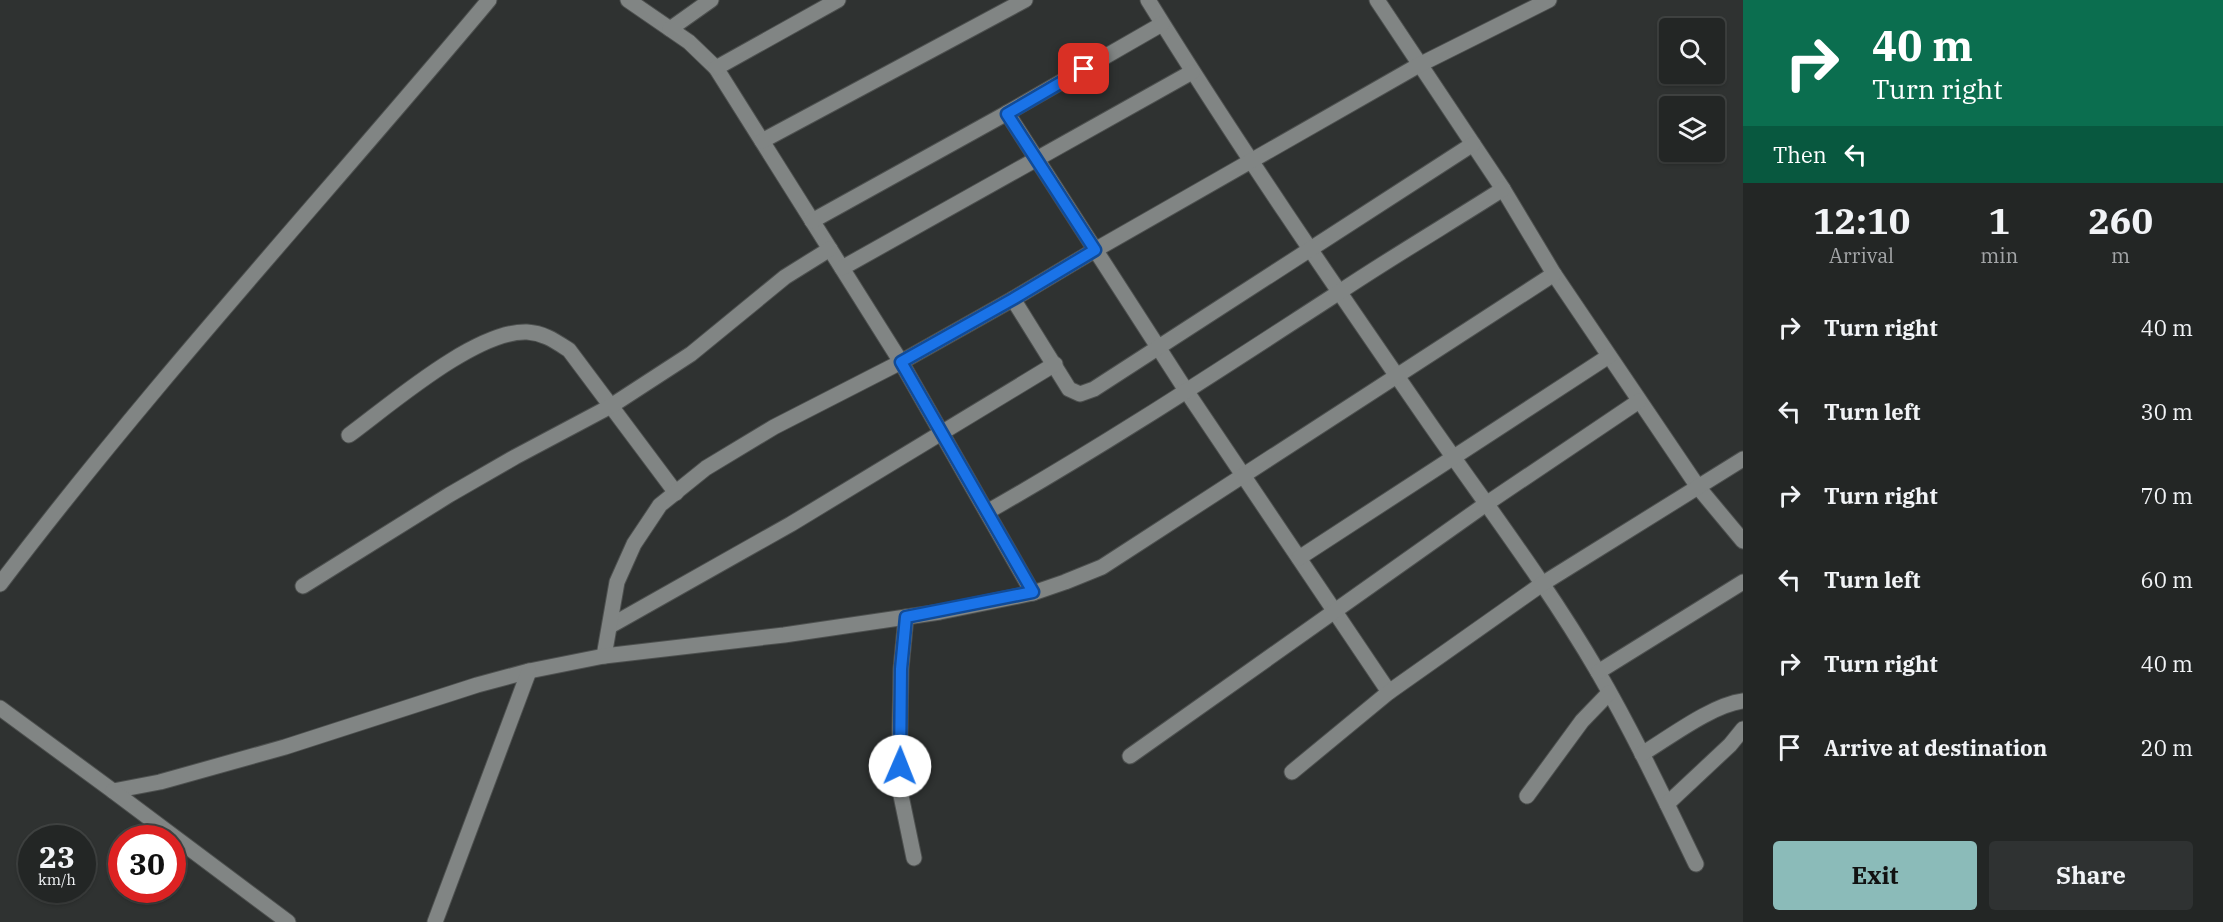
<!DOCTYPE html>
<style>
body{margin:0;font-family:"IBM Plex Serif",serif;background:#2f3232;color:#f1f3f6;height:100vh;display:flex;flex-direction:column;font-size:22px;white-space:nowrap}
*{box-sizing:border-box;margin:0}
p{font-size:20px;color:#a3a5a7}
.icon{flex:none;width:33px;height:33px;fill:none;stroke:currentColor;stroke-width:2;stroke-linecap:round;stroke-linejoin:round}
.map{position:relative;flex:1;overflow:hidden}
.sheet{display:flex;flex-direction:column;background:#232625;width:480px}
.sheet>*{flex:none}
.top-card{background:#0b6e4f;color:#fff;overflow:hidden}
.tools{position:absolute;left:1659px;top:18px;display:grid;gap:12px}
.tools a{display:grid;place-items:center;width:66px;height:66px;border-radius:6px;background:#232625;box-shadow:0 2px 4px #0004,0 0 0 2px #404342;font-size:30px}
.speed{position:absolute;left:18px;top:825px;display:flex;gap:12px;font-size:30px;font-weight:700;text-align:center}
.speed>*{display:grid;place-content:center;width:78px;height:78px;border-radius:50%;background:#232625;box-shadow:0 2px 4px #0004,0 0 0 2px #404342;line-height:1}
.speed small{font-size:15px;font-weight:400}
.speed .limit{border:9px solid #d22;background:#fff;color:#111}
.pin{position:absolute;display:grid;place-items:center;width:51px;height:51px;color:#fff;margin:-26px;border-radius:12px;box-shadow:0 3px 9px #0006}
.me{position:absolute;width:66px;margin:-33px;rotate:1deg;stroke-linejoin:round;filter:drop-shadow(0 0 4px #0008)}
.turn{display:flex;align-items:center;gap:21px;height:126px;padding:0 30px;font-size:27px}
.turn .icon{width:78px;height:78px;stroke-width:2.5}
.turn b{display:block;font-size:42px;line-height:51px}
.then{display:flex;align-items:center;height:57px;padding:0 30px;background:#0003;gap:12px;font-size:22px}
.eta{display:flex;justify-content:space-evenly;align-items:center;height:102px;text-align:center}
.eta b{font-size:36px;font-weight:800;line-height:42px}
.primary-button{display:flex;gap:12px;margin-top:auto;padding:12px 30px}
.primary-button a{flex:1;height:69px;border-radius:6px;background:#8bbbb9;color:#111;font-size:24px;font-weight:800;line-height:69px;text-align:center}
.primary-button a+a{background:#2f3232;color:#f1f3f6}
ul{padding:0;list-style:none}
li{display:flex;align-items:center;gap:18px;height:84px;padding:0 30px}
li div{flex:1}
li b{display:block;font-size:22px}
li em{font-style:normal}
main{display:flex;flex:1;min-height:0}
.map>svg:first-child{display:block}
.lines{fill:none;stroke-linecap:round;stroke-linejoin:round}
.minor-casing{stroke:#4d504f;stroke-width:17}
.minor{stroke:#818584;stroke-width:15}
.route-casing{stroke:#114b97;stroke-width:15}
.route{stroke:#1a73e8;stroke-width:10}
</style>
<main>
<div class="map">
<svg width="1743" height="922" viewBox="0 0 1743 922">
<rect width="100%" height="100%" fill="#2f3231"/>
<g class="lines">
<defs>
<g id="minor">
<polyline points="628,0 689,42 716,68 901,362 1033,593"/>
<path d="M1148,0c89,144 186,285 282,424 57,82 118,162 168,248 36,62 67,128 98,192"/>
<polyline points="1377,0 1503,189 1554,274 1698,487 1743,541"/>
<polyline points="670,29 711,0"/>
<polyline points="716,68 838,0"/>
<polyline points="1007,113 1187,392 1389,692"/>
<polyline points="762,141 1025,0"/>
<polyline points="812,221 1007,113 1162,24"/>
<polyline points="842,268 1192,72"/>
<polyline points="1013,299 1069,389 1080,394 1094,389 1473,144"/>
<path d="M349,435c41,-30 127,-105 178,-103 17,1 28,9 42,18l107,143"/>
<path d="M987,512c120,-68 235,-144 351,-219 54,-36 110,-69 165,-104"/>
<polyline points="1299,558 1609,356"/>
<path d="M0,584c153,-202 326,-389 489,-584"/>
<polyline points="303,586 449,495 515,457 611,406 691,354 785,277 830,249"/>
<polyline points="906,617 901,669 899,786 914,858"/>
<polyline points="610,626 791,524 1055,364"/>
<polyline points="604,656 617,582 634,544 660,505 706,468 774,427 901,362 1013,299 1095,250 1419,65 1549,0"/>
<polyline points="1598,672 1743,582"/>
<polyline points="0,708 113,791 160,782 285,747 477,685 529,671 604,656 784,635 940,612 1033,593 1065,582 1102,567 1554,274"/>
<path d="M1642,754c28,-17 70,-49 101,-53"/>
<polyline points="1130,756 1486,504 1639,401"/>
<polyline points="1292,772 1389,692 1542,584 1743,459"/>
<polyline points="113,791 288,922"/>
<polyline points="1527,796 1582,721 1609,693"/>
<polyline points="1667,804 1730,745 1743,729"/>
<polyline points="435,922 529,671"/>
</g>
</defs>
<use href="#minor" class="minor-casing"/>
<use href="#minor" class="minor"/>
</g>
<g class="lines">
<defs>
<polyline id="route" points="900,766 901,669 906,617 1033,592 901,362 1013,299 1095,250 1007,114 1084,69"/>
</defs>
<use href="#route" class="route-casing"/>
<use href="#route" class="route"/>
</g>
</svg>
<div class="tools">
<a><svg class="icon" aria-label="search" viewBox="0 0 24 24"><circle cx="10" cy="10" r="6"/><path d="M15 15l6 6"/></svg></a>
<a><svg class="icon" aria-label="layers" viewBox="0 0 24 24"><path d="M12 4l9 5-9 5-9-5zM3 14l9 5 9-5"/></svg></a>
</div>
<div class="speed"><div>23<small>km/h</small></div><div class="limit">30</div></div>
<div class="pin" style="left:1084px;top:69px;background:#d93025"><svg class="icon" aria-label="arrive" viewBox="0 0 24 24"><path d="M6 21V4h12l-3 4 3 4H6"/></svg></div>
<svg class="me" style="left:900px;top:766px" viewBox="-20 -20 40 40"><circle r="19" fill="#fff"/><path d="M0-13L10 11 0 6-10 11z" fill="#1a73e8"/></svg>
</div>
<section class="sheet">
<div class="top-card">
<div class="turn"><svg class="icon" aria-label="right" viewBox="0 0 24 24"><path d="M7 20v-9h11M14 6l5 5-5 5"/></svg><div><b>40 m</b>Turn right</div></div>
<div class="then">Then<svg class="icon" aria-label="left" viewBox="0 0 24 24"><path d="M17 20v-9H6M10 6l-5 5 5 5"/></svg></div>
</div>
<div class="eta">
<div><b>12:10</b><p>Arrival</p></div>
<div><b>1</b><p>min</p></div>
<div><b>260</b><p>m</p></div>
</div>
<ul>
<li><svg class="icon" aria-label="right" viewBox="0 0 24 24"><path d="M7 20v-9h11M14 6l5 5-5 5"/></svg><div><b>Turn right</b></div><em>40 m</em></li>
<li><svg class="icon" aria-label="left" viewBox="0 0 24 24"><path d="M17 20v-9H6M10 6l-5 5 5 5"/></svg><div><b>Turn left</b></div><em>30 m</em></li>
<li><svg class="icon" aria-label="right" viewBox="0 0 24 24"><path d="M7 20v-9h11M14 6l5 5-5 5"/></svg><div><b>Turn right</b></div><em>70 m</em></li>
<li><svg class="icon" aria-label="left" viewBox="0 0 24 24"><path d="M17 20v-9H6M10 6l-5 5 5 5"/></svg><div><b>Turn left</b></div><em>60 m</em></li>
<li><svg class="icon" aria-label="right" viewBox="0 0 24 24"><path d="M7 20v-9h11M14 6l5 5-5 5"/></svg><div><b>Turn right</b></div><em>40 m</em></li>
<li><svg class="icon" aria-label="arrive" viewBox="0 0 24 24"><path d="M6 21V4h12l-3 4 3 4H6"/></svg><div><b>Arrive at destination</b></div><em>20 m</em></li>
</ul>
<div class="primary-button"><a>Exit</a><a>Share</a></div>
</section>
</main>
